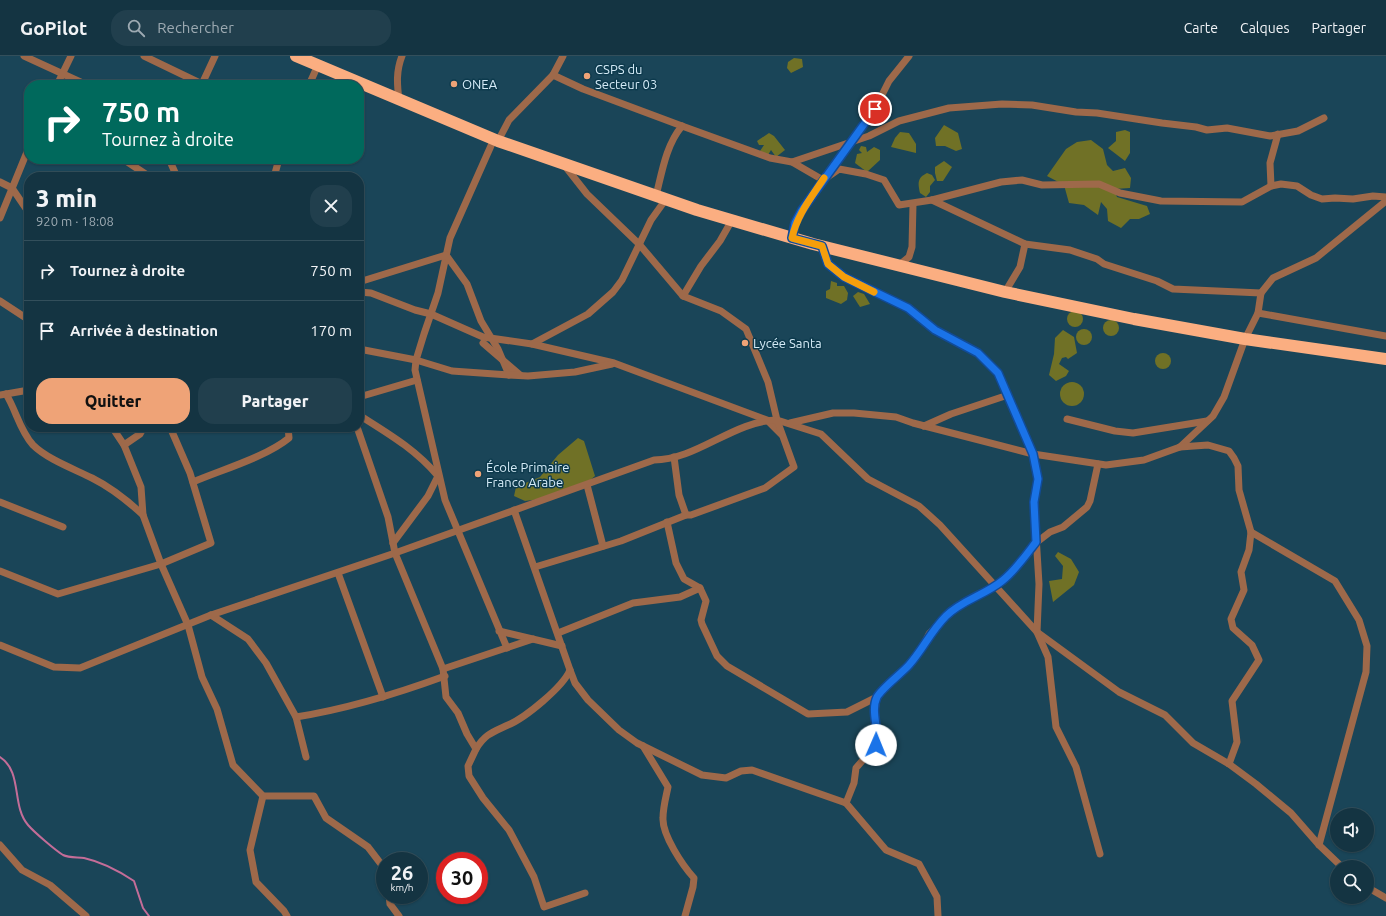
<!DOCTYPE html>
<html lang="fr">
<meta charset="utf-8">
<style>
body{margin:0;font-family:Ubuntu,sans-serif;background:#213f4d;color:#f1f3f6;height:100vh;display:flex;flex-direction:column;font-size:15px;white-space:nowrap}
*{box-sizing:border-box;margin:0}
p{font-size:13px;color:#9daab2}
.icon{flex:none;width:22px;height:22px;fill:none;stroke:currentColor;stroke-width:2;stroke-linecap:round;stroke-linejoin:round}
.map{position:relative;flex:1;overflow:hidden}
.panel{position:absolute;left:24px;top:116px;width:340px;height:260px;display:flex;flex-direction:column;background:#143442;border-radius:16px;box-shadow:0 1px 3px #0004,0 0 0 1px #334f5b}
.panel>*{flex:none}
.hud{position:absolute;left:24px;top:24px;width:340px;height:84px;border-radius:16px;box-shadow:0 1px 3px #0004,0 0 0 1px #334f5b;background:#00695c;color:#fff;overflow:hidden}
.buttons{position:absolute;left:1330px;top:752px;display:grid;gap:8px}
.buttons a{display:grid;place-items:center;width:44px;height:44px;border-radius:50%;background:#143442;box-shadow:0 1px 3px #0004,0 0 0 1px #334f5b;font-size:20px}
.speed{position:absolute;left:376px;top:796px;display:flex;gap:8px;font-size:20px;font-weight:700;text-align:center}
.speed>*{display:grid;place-content:center;width:52px;height:52px;border-radius:50%;background:#143442;box-shadow:0 1px 3px #0004,0 0 0 1px #334f5b;line-height:1}
.speed small{font-size:10px;font-weight:400}
.speed .limit{border:6px solid #d22;background:#fff;color:#111}
.pin{position:absolute;display:grid;place-items:center;width:34px;height:34px;color:#fff;margin:-17px;border:2px solid #fff;border-radius:50%;box-shadow:0 1px 4px #0007}
.me{position:absolute;width:44px;margin:-22px;rotate:1deg;stroke-linejoin:round;filter:drop-shadow(0 0 3px #0008)}
.turn{display:flex;align-items:center;gap:14px;height:84px;padding:0 12px;font-size:18px}
.turn .icon{width:52px;height:52px;stroke-width:2.5}
.turn b{display:block;font-size:28px;line-height:34px}
.round{display:grid;place-items:center;flex:none;width:42px;height:42px;border-radius:16px;background:#213f4d}
.head{display:flex;align-items:center;justify-content:space-between;height:68px;padding:0 12px}
h1{font-size:24px;font-weight:800;line-height:30px}
.action{display:flex;gap:8px;margin-top:auto;padding:8px 12px}
.action a{flex:1;height:46px;border-radius:16px;background:#efa377;color:#111;font-size:16px;font-weight:800;line-height:46px;text-align:center}
.action a+a{background:#213f4d;color:#f1f3f6}
ul{padding:0;list-style:none}
li{display:flex;align-items:center;gap:12px;height:60px;padding:0 12px;border-top:1px solid #334f5b}
li div{flex:1}
li b{display:block;font-size:15px}
li em{font-style:normal}
header{display:flex;align-items:center;gap:24px;box-sizing:border-box;height:56px;padding:0 20px;background:#143442;border-bottom:1px solid #334f5b}
header strong{font-size:19px}
nav{display:flex;gap:22px;margin-inline-start:auto;font-size:14px}
.search{width:280px;height:36px;background:#213f4d;display:flex;align-items:center;gap:10px;box-sizing:border-box;padding:0 14px;border-radius:16px;color:#9daab2;font-size:15px}
.map>svg:first-child{display:block}
.forest{fill:#707126}
.lines{fill:none;stroke-linecap:round;stroke-linejoin:round}
.stream{stroke:#c46d98;stroke-width:2}
.street{stroke:#9e694a;stroke-width:7}
.highway{stroke:#fbae81;stroke-width:12}
.route-casing{stroke:#114b97;stroke-width:10}
.route{stroke:#1a73e8;stroke-width:7}
.slow{stroke:#f59e0b;stroke-width:7}
.poi-dot{fill:#efa377;stroke:#0d3a4d;stroke-width:1.5}
.labels{text-anchor:middle;stroke-width:3;stroke-linejoin:round;paint-order:stroke}
.poi-label{font-size:13px;fill:#d5ebf7;stroke:#0d3a4d;text-anchor:start}
</style>
<header>
<strong>GoPilot</strong>
<div class="search"><svg class="icon" aria-label="search" viewBox="0 0 24 24"><circle cx="10" cy="10" r="6"/><path d="M15 15l6 6"/></svg>Rechercher</div>
<nav><a>Carte</a><a>Calques</a><a>Partager</a></nav>
</header>
<div class="map">
<svg width="1386" height="860" viewBox="0 0 1386 860">
<rect width="100%" height="100%" fill="#1a4558"/>
<g class="forest">
<polygon points="794,2 802,3 803,11 791,17 787,12 788,6"/>
<polygon points="867,40 872,41 878,47 881,45 884,50 881,54 878,51 869,57 862,55 860,44"/>
<polygon points="944,69 958,77 962,93 956,95 945,90 936,90 935,82"/>
<polygon points="1125,74 1130,76 1130,97 1125,105 1108,92 1116,85 1116,76"/>
<polygon points="900,76 909,77 916,88 916,97 891,91 895,82"/>
<polygon points="769,77 774,80 785,94 776,101 771,94 768,99 760,95 764,89 759,89 757,85"/>
<polygon points="1091,84 1103,93 1107,109 1113,115 1125,112 1131,122 1130,132 1114,133 1117,141 1147,150 1150,158 1139,163 1130,163 1121,172 1108,165 1107,153 1101,146 1098,159 1084,149 1069,147 1064,129 1047,120 1066,93 1077,86"/>
<polygon points="861,90 866,91 867,96 874,91 880,94 880,104 867,116 855,107 857,98 862,97 859,94"/>
<polygon points="944,105 952,111 943,125 937,125 935,117 935,111"/>
<path d="M927,117l5,2 3,5 -5,6v6l-4,5 -6,-4c-2,-10 -3,-15 7,-20z"/>
<polygon points="831,225 837,227 837,230 844,230 848,237 847,244 841,248 826,242 826,235 830,233"/>
<polygon points="858,236 864,238 870,248 860,251 853,240"/>
<circle cx="1075" cy="263" r="8"/>
<circle cx="1111" cy="272" r="8"/>
<circle cx="1084" cy="281" r="8"/>
<polygon points="1063,274 1074,281 1077,297 1068,303 1066,301 1062,302 1059,308 1069,315 1066,320 1056,325 1049,319 1054,298 1055,282"/>
<circle cx="1163" cy="305" r="8"/>
<circle cx="1072" cy="338" r="12"/>
<polygon points="578,382 584,385 595,420 589,425 540,443 525,445 514,440 516,431 540,421 558,399"/>
<polygon points="1058,496 1071,503 1079,516 1074,529 1053,546 1049,525 1062,523 1063,510 1055,500"/>
</g>
<g class="lines">
<path class="stream" d="M0,701c23,15 11,48 28,68 6,7 27,25 35,30 6,3 15,2 21,3 18,4 35,13 50,23l9,27 6,8"/>
<g class="street">
<polyline points="24,0 87,29"/>
<polyline points="144,0 202,28 215,0"/>
<polyline points="553,19 583,33 682,70 770,102 792,106 823,124 839,113 866,118 884,124 899,149 932,144 1001,126 1022,124 1042,129 1099,128 1120,137 1161,145 1242,146 1271,130 1281,128 1297,130 1311,139 1322,143 1335,142 1353,143 1373,140 1386,141"/>
<polyline points="57,29 71,0"/>
<polyline points="309,29 318,9"/>
<path d="M399,44c-2,-16 -3,-29 3,-44"/>
<polyline points="494,83 450,182 438,237 424,278 416,304 415,314 445,444 507,592"/>
<polyline points="498,85 509,64 553,19 563,0"/>
<polyline points="123,103 150,121"/>
<polyline points="169,103 177,121"/>
<polyline points="792,106 869,80 899,65 949,52 1002,48 1032,49 1076,56 1097,57 1162,67 1196,71 1207,74 1227,72 1270,80 1298,75 1324,62"/>
<polyline points="565,110 587,138 639,188 683,240 721,255 746,273 768,326 777,364 821,378 868,423 919,450 940,469 1037,576 1119,636 1165,659 1193,687 1229,708 1256,728 1291,757 1319,789 1342,811"/>
<polyline points="274,121 279,103"/>
<polyline points="0,126 12,132 29,157"/>
<polyline points="1271,130 1270,107 1278,78"/>
<path d="M656,140c6,-24 10,-51 26,-70"/>
<polyline points="932,144 1025,188 1070,194 1097,203 1104,208 1157,225 1173,233 1261,237"/>
<polyline points="0,162 29,91"/>
<polyline points="792,182 795,167 802,154 875,53 889,25 909,0"/>
<polyline points="822,190 828,209 844,221 908,252 935,274 978,297 998,317 1033,398 1038,423 1034,446 1039,528 1037,576 1048,601 1056,671 1076,711 1100,798"/>
<polyline points="898,210 909,201 912,191 913,148"/>
<polyline points="359,226 446,199 467,228 481,265 498,293 509,319"/>
<polyline points="359,236 371,237 415,254 431,258 483,281 532,288 588,258 613,236 622,224 651,164 666,143"/>
<polyline points="1005,236 1020,211 1025,188"/>
<polyline points="683,240 701,210 720,185 732,164"/>
<polyline points="0,245 29,264"/>
<polyline points="1258,257 1386,280"/>
<polyline points="483,287 520,319"/>
<polyline points="532,288 614,307 767,364 781,378"/>
<polyline points="359,293 416,304 452,315 509,319 528,320 575,316 612,308"/>
<path d="M6,338c10,16 14,37 27,51 14,14 41,24 59,33 18,9 36,23 51,37"/>
<polyline points="0,339 29,334"/>
<polyline points="359,341 417,324"/>
<path d="M359,359c30,19 56,34 79,61l-10,20 -35,47"/>
<polyline points="1067,363 1115,375 1133,377 1207,365"/>
<polyline points="790,367 833,357 854,357 896,361 913,367 1033,398 1106,409 1144,404 1180,391 1213,360 1224,341 1245,283 1258,257 1261,237 1273,222 1316,202 1386,145"/>
<polyline points="924,370 951,358 1008,339"/>
<polyline points="112,371 124,389 141,431 143,459 161,508 188,569 202,621 217,653 233,709 263,740 314,740 326,762 368,791 381,808 385,819"/>
<polyline points="357,371 388,461 395,497 443,613 446,641 458,657 467,678 476,693 468,710 469,720 483,742 509,774 534,821 544,851 585,837"/>
<polyline points="124,389 140,378 144,371"/>
<polyline points="1180,391 1208,389 1229,395 1234,402 1238,410 1239,434 1251,476 1249,494 1241,516 1244,534 1231,563 1233,572 1252,589 1259,604 1232,645 1237,686 1229,708"/>
<polyline points="674,401 679,439 686,459"/>
<path d="M193,426c28,-12 73,-25 96,-44l-1,-11"/>
<polyline points="587,429 603,490"/>
<polyline points="0,446 63,471"/>
<polyline points="514,454 570,614 575,627 588,644 619,674 637,687 702,719 726,722 741,715 752,714 846,747 886,794 919,808 937,841 938,860"/>
<polyline points="667,466 676,507 684,523 700,532 706,545 701,564 702,568 717,600 727,610 808,658 847,656 877,641"/>
<polyline points="1251,476 1335,525 1359,564 1367,590 1366,616 1319,789"/>
<polyline points="0,515 58,538 161,508 211,487 190,417 170,371"/>
<polyline points="338,517 383,641"/>
<polyline points="211,559 248,583 266,607 296,661 306,701"/>
<polyline points="499,575 562,590"/>
<polyline points="558,577 633,547 680,541 700,532"/>
<path d="M0,589l54,22 26,1 131,-53 184,-62 259,-93c43,0 79,-39 123,-40l17,47 -29,21 -74,27h-5l-65,26 -86,26"/>
<polyline points="443,613 533,583"/>
<path d="M296,661c51,-8 100,-23 149,-41"/>
<path d="M643,690l25,41c-2,10 -5,20 -5,31 -1,17 20,48 31,60l-1,9 -8,29"/>
<path d="M476,693c9,-15 17,-17 32,-24 17,-7 55,-38 62,-55"/>
<polyline points="263,740 250,794 256,826 284,855 287,860"/>
<polyline points="846,747 854,727 856,712 876,689 878,682 875,655 877,641 909,609 920,596 929,578 946,560 961,548 1003,525 1037,486 1050,476 1063,471 1087,451 1090,445 1098,408"/>
<polyline points="0,789 22,814 50,829 86,860"/>
<polyline points="1367,831 1386,842"/>
<polyline points="389,839 390,848 399,860"/>
</g>
<polyline class="highway" points="296,0 498,85 697,154 813,188 1005,236 1134,263 1245,283 1386,303"/>
</g>
<g class="lines">
<defs>
<path id="route" d="M875,53l-73,101 -7,13 -3,15 30,8 6,18 16,13 64,31 27,22 43,23 20,20 35,81 5,25 -4,23 2,40c-10,13 -21,29 -34,39 -17,14 -40,19 -56,35 -15,15 -23,33 -37,49 -7,8 -27,23 -32,32 -7,15 3,33 -1,48"/>
</defs>
<use href="#route" class="route-casing"/>
<use href="#route" class="route"/>
<path class="slow" d="M824,122c-13,20 -27,37 -32,60l30,8 6,18 16,13 30,15"/>
</g>
<g class="poi-dot">
<circle cx="587" cy="20" r="4"/>
<circle cx="454" cy="28" r="4"/>
<circle cx="745" cy="287" r="4"/>
<circle cx="478" cy="418" r="4"/>
</g>
<g class="labels">
<g class="poi-label">
<text x="595" y="18">CSPS du<tspan x="595" dy="15">Secteur 03</tspan></text>
<text x="462" y="33">ONEA</text>
<text x="753" y="292">Lycée Santa</text>
<text x="486" y="416">École Primaire<tspan x="486" dy="15">Franco Arabe</tspan></text>
</g>
</g>
</svg>
<div class="buttons">
<a><svg class="icon" aria-label="sound" viewBox="0 0 24 24"><path d="M4 9h4l5-4v14l-5-4H4zM17 9q2 3 0 6"/></svg></a>
<a><svg class="icon" aria-label="search" viewBox="0 0 24 24"><circle cx="10" cy="10" r="6"/><path d="M15 15l6 6"/></svg></a>
</div>
<div class="speed"><div>26<small>km/h</small></div><div class="limit">30</div></div>
<div class="pin" style="left:875px;top:53px;background:#d93025"><svg class="icon" aria-label="arrive" viewBox="0 0 24 24"><path d="M6 21V4h12l-3 4 3 4H6"/></svg></div>
<svg class="me" style="left:876px;top:689px" viewBox="-20 -20 40 40"><circle r="19" fill="#fff"/><path d="M0-13L10 11 0 6-10 11z" fill="#1a73e8"/></svg>
<div class="hud">
<div class="turn"><svg class="icon" aria-label="right" viewBox="0 0 24 24"><path d="M7 20v-9h11M14 6l5 5-5 5"/></svg><div><b>750 m</b>Tournez à droite</div></div>
</div>
<section class="panel">
<div class="head"><div><h1>3 min</h1><p>920 m · 18:08</p></div><a class="round"><svg class="icon" aria-label="close" viewBox="0 0 24 24"><path d="M6 6l12 12M18 6L6 18"/></svg></a></div>
<ul>
<li><svg class="icon" aria-label="right" viewBox="0 0 24 24"><path d="M7 20v-9h11M14 6l5 5-5 5"/></svg><div><b>Tournez à droite</b></div><em>750 m</em></li>
<li><svg class="icon" aria-label="arrive" viewBox="0 0 24 24"><path d="M6 21V4h12l-3 4 3 4H6"/></svg><div><b>Arrivée à destination</b></div><em>170 m</em></li>
</ul>
<div class="action"><a>Quitter</a><a>Partager</a></div>
</section>
</div>
